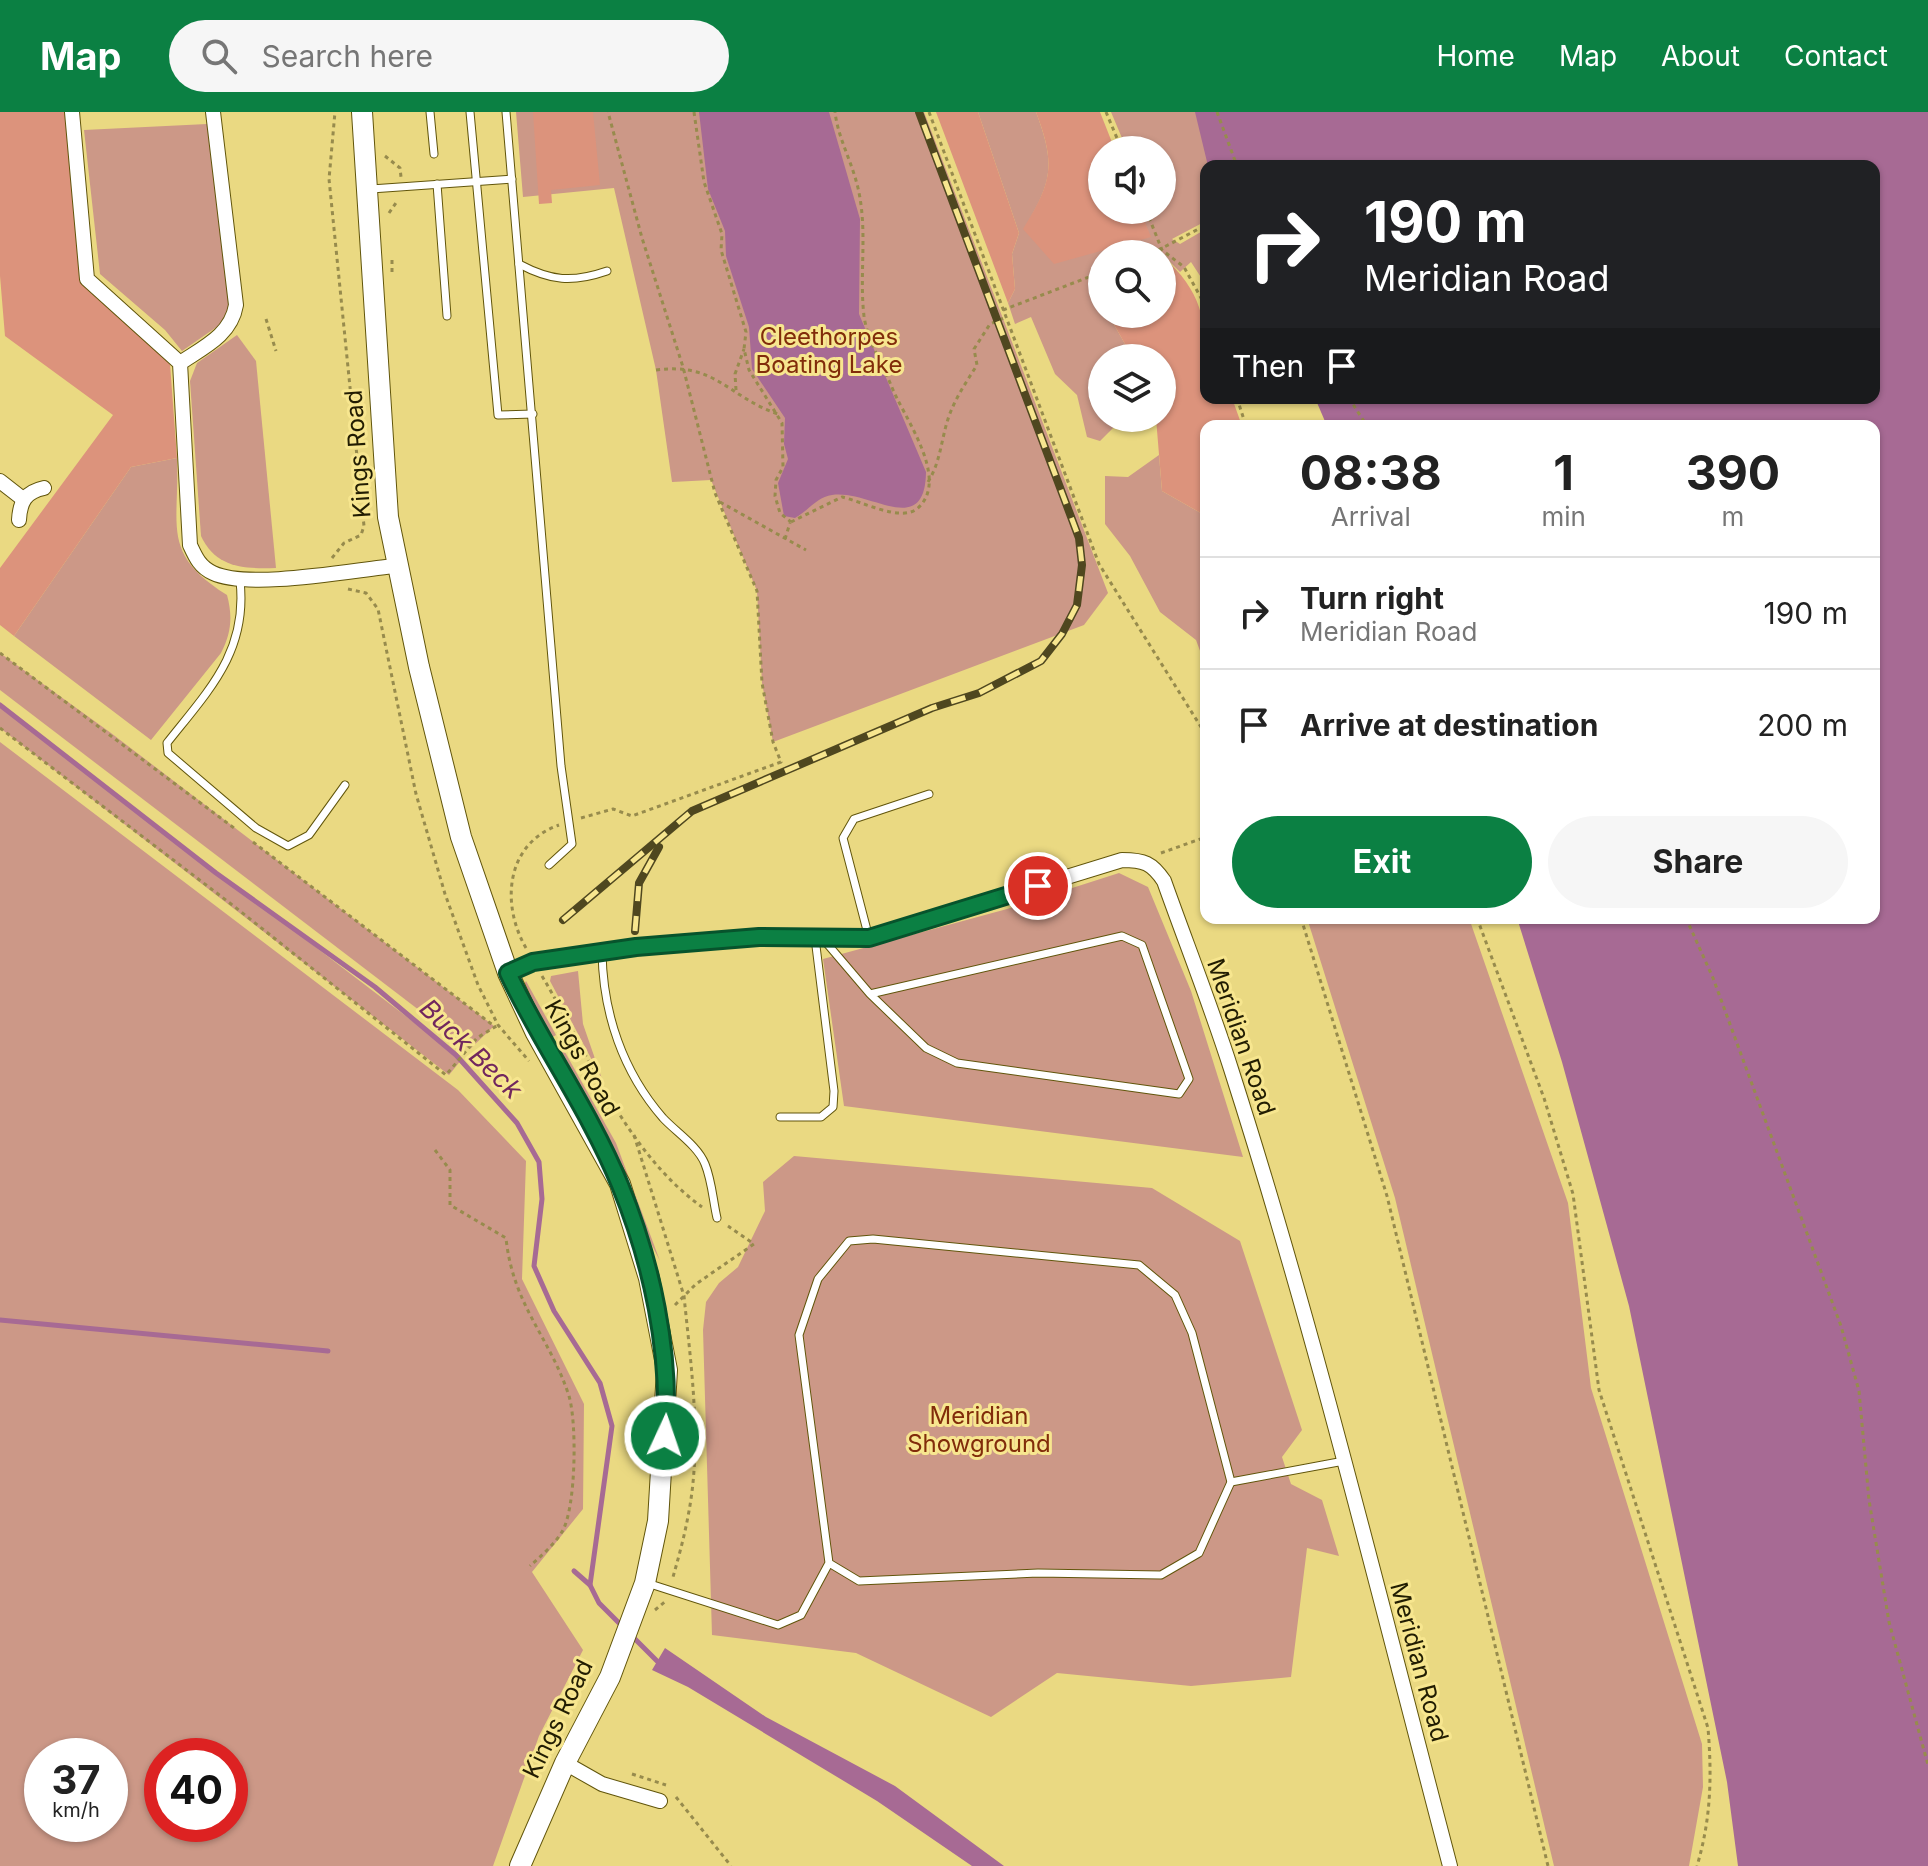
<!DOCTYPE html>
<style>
body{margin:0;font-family:Inter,sans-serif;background:#f6f6f6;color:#222;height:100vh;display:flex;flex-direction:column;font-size:30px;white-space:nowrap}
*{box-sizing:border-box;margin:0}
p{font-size:26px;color:#767676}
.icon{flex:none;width:44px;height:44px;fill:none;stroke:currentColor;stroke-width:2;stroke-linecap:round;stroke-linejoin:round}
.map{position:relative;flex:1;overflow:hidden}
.sheet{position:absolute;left:1200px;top:308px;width:680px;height:504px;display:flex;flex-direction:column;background:#fff;border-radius:16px;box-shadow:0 2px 6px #0004}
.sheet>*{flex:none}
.guide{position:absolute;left:1200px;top:48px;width:680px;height:244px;border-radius:16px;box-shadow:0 2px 6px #0004;background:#202124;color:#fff;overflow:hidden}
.buttons{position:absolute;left:1088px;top:24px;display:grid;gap:16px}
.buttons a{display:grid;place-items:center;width:88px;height:88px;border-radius:50%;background:#fff;box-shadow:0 2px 6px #0004;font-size:40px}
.speed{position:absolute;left:24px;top:1626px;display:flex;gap:16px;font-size:40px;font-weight:700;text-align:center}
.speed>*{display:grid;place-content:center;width:104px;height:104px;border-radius:50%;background:#fff;box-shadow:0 2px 6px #0004;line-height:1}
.speed small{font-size:20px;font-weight:400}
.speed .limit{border:12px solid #d22;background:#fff;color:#111}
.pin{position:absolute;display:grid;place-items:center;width:68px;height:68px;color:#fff;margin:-34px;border:4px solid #fff;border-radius:50%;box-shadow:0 2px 8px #0007}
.me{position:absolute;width:88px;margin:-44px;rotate:3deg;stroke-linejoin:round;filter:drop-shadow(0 0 6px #0008)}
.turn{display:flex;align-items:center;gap:28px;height:168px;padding:0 32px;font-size:36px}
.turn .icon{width:104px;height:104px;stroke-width:2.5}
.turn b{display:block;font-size:56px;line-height:68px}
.then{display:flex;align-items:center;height:76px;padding:0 32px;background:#0003;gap:16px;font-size:30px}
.eta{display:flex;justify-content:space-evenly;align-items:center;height:136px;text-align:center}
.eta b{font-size:48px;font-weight:700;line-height:56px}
.primary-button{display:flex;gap:16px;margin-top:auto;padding:16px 32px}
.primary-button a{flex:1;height:92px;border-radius:48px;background:#0b8043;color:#fff;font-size:32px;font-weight:700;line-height:92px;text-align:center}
.primary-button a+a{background:#f6f6f6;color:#222}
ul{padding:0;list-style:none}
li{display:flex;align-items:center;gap:24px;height:112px;padding:0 32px;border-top:2px solid #e0e0e0}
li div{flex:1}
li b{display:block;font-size:30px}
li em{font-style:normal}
header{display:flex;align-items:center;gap:48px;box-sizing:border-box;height:112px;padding:0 40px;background:#0b8043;color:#fff}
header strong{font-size:38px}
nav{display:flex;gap:44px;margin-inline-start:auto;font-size:28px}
.search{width:560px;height:72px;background:#f6f6f6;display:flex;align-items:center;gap:20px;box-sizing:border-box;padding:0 28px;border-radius:44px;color:#767676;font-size:30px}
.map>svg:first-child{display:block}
.green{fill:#cc9887;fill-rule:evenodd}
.forest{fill:#dc937c}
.water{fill:#a76a94}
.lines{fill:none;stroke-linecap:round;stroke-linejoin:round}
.stream{stroke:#a76a94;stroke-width:5}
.lane-casing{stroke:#61550b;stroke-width:9}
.street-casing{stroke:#61550b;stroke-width:16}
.secondary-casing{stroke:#61550b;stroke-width:22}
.path{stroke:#978b4d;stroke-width:3;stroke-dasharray:4 4;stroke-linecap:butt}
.lane{stroke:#fff;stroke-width:7}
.street{stroke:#fff;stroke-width:14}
.secondary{stroke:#fff;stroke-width:20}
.rail-casing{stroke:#4f471f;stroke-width:8}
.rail{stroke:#f7e68f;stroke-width:5;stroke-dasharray:15;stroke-linecap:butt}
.route-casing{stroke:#07532c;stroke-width:20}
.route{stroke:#0b8043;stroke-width:14}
.labels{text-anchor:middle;stroke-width:6;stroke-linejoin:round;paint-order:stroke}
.park-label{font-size:24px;fill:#812c0a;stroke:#f7e68f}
.street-label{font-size:24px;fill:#221d02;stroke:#f7e68f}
.water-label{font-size:26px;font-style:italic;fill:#71275e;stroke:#f7e68f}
</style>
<header>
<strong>Map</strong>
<div class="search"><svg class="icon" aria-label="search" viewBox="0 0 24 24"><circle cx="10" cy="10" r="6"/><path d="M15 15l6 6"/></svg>Search here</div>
<nav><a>Home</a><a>Map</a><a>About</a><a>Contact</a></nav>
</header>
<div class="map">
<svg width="1928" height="1754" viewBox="0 0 1928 1754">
<rect width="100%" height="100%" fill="#ead982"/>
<g class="green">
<polygon points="516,0 924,0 1108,481 1084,513 773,630 762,571 757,479 711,368 672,370 656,258 614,76 523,85"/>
<path d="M978,0h58c20,53 16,70 -12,117l126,8 -7,-19 10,-3 -2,-5h11v-60h-35l-16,-38h97l18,54h-20v55l-34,18 8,5 26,-15v56l-15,-23 -11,10 -18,-18h-60v20l-7,3 7,37h6l25,44h-31v60h12v9l-14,14 -13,-4 -10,-42 -22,-21 -24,-57 -16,7 -7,-21 7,-14 -3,-35 7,-21z"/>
<polygon points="207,12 229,194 221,212 182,239 165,218 100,162 84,18"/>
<path d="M237,223l19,26 20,207c-32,1 -60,0 -75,-32l-11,-155 7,-18z"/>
<polygon points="1159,343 1162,379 1206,404 1206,555 1196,528 1160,500 1130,444 1105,412 1105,364 1128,365"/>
<path d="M177,346c3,68 -17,95 50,137 6,22 4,39 -6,58l-70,87 -137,-104 117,-169z"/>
<polygon points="0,541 111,621 494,914 470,937 0,578"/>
<polygon points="0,594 462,947 449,963 0,616"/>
<path d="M0,630l458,348 68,71 -4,118 62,125 -1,105 -51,63 51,78 -44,86 -46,130h-493zM42,1644h68v68h-68zM162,1644h68v68h-68z"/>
<polygon points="1119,761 1148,775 1191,879 1243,1045 844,994 823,847 1007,797"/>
<polygon points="1307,806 1469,806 1568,1091 1591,1276 1702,1632 1703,1675 1689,1754 1554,1754 1395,1086"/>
<polygon points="578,859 583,912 602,967 550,869 551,864"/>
<polygon points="526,869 556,923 548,928 524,873"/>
<polygon points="561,933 616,1031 660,1149 553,937"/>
<polygon points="794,1044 1152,1076 1240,1129 1302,1318 1282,1345 1291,1372 1322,1388 1339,1444 1307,1436 1291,1565 1191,1574 1057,1561 991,1605 856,1541 712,1523 703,1218 706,1190 719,1171 738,1155 765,1099 763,1070"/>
</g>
<g class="forest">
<polygon points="0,0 66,0 83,171 170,252 177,346 131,355 14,524 0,513 0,456 113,303 5,224 0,164"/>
<polygon points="533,0 593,0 600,73 551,78 552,91 539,92"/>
<polygon points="936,0 978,0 1019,121 1012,142 1015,177 1008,191"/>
<path d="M1036,0h64l15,38h-13v60h38l11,27 -97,27 -31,-35c29,-47 33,-64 13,-117z"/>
<path d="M1162,144c50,43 44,82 44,142h26l10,28h-36v90l-44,-25 -6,-73h6v-60h-29l-25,-44h54z"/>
</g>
<g class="water">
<path d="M699,0h130l31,107 -1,95 67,158c-1,68 -56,17 -94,23 -15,2 -24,16 -37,23l-11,-2 -6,-33 10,-24 -4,-15 1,-26 -33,-49 -3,-42 -23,-71 -1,-25 -17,-42z"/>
<polygon points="1195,0 1928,0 1928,1754 1738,1754 1727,1670 1629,1194 1562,950 1517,806 1874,806 1874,314 1327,314 1315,286 1874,286 1874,54 1208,54"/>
<polygon points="665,1536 766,1605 895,1674 1004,1754 972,1754 877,1689 688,1575 652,1558"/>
</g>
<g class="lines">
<g class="stream">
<polyline points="0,593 216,761 375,875 456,943 517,1011 539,1050 542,1087 534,1154 554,1199 600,1271 612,1314 590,1473 599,1491 624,1516"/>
<polyline points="0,1208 328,1239"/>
<polyline points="574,1459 590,1473"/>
<polyline points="631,1523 657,1549"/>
</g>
<defs>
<g id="lane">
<polyline points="430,0 434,42"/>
<polyline points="470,0 498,303 533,302"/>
<polyline points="506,0 561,654 572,732 549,753"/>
<polyline points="437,72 447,204"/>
<polyline points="371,77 512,67"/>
<path d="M519,152c32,17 53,19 88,7"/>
<path d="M240,469c8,71 -32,110 -73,162l1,10 88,75 32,18 21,-11 36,-50"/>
<polyline points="869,826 843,726 854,707 929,682"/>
<polyline points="824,828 870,882 1122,824 1142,833 1189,967 1179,982 957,951 926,936 870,882"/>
<path d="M602,840c1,62 21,120 61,166 13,14 35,28 42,46 7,17 8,37 12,54"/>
<polyline points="780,1005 821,1005 833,995 834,979 815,826"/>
<polyline points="1231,1370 1344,1349"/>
<polyline points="647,1471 778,1513 801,1503 829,1451 859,1469 1038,1461 1161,1463 1199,1441 1231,1370 1192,1221 1175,1183 1139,1153 873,1127 849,1129 818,1167 799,1223 829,1451"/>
</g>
<g id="street">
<path d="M72,0l15,167 93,84 10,182c6,13 10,22 23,28 36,17 140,-3 182,-7"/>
<path d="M180,251c24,-16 51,-28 56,-58l-23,-193"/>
<polyline points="0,369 23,387"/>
<path d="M19,408c1,-18 6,-28 25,-32"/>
<path d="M508,861l25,-11 103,-15 123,-10 110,1 253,-78c22,0 30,3 42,21 22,62 47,125 67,188 84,262 149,531 219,797"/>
<polyline points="565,1651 602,1672 660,1689"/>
</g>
<polyline id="secondary" points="362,0 388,405 419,555 461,725 508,861 536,921 620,1072 649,1166 667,1258 658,1409 645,1471 610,1565 565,1651 520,1754"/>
</defs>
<use href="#lane" class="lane-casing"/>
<use href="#street" class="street-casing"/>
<use href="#secondary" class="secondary-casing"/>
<g class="path">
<polyline points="694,0 704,70 722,122 721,138 746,220 744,237 749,258 782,311 783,355 776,368 775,384 780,401 791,410"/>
<polyline points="929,0 1099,452 1206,623"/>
<polyline points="1106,0 1122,38"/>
<polyline points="1217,0 1237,54"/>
<polyline points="385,44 400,56 401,65"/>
<polyline points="1146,98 1162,138 1184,155 1206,195"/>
<polyline points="389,101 398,88"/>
<polyline points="1151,142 1206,113"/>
<polyline points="392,148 392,164"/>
<polyline points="1003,198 1102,160"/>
<polyline points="266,207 276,239"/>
<path d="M656,258c60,-8 72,27 122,44"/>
<polyline points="736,278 735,262 744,237"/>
<polyline points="1237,286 1246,314"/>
<polyline points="1349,286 1367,314"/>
<path d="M928,370c13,-21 13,-43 21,-66 7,-19 18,-35 28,-51l-3,-16 16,-25 16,-7"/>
<polyline points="720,390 806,438"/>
<path d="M791,410l51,-25c19,4 60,26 76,11 33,-30 -16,-93 -27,-123 -9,-21 -24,-46 -27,-69 -5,-42 4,-85 -6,-128 -6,-26 -20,-50 -23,-76"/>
<polyline points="785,427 790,411"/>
<polyline points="332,446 344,431 361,423 364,414 329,67 335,0"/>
<polyline points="348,477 366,481 378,497 416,682 445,782 478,873 498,913 529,949"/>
<polyline points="0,541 234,716"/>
<polyline points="0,616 235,795 446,963 477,926 498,913"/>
<polyline points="581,706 613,697 632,704 781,650 773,630 762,571 757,479 715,381 683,255 642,126 608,0"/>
<polyline points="253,730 494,914"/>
<polyline points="1161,741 1206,725"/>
<polyline points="1301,806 1387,1084 1548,1754"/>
<path d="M1477,806l67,180 29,96 26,196 109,338c4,49 3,91 -11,138"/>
<polyline points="1686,806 1713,866 1841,1214 1859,1279 1869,1388 1889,1510 1928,1653"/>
<path d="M526,836c-25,-43 -21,-104 33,-123"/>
<path d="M542,864c47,79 83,175 160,231"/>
<polyline points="563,931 577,925"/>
<path d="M634,1023l50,161c7,70 18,145 5,215 -4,23 -10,45 -16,66"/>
<path d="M435,1038l15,20v35l56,33c7,68 44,99 63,158 8,27 7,109 -6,134 -7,13 -22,26 -33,36"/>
<polyline points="675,1193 696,1172 754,1132 728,1114"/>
<polyline points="655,1498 667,1488"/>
<polyline points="632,1662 666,1673"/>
<polyline points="676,1685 731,1754"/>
</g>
<use href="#lane" class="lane"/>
<use href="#street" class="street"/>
<use href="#secondary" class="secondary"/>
<defs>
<g id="rail">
<polyline points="563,808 692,699 932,596 979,581 1041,549 1062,522 1077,493 1082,453 1079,426 919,0"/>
<polyline points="635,819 639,771 659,735"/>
</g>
</defs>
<use href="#rail" class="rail-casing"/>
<use href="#rail" class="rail"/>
</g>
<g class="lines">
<defs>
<path id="route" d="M665,1324c6,-84 -13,-173 -45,-251 -30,-74 -78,-140 -112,-212l25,-11 103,-15 123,-10 110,1 169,-52"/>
</defs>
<use href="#route" class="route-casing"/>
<use href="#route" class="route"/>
</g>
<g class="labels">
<g class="park-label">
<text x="829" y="233">Cleethorpes<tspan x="829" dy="28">Boating Lake</tspan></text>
<text x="979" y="1312">Meridian<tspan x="979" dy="28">Showground</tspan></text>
</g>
<g class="street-label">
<text transform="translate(358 342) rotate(-94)" y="8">Kings Road</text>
<text transform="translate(1241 925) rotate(71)" y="8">Meridian Road</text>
<text transform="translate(582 946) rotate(61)" y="8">Kings Road</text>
<text transform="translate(1419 1550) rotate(75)" y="8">Meridian Road</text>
<text transform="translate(558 1607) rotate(-64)" y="8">Kings Road</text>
</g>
<g class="water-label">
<text transform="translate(471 937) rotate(44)" y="9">Buck Beck</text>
</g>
</g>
</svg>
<div class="buttons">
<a><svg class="icon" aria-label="sound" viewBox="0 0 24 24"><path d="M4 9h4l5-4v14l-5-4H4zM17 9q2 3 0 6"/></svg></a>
<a><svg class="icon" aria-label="search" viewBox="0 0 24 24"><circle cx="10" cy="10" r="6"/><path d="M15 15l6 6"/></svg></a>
<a><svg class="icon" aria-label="layers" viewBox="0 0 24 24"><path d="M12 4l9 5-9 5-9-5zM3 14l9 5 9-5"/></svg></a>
</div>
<div class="speed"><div>37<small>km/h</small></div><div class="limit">40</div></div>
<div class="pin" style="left:1038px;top:774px;background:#d93025"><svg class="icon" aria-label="arrive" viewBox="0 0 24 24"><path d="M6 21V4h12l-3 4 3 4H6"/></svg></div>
<svg class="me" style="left:665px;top:1324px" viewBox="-20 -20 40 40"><circle r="17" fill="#0b8043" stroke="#fff" stroke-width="3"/><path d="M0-11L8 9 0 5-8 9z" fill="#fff"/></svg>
<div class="guide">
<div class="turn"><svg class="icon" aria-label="right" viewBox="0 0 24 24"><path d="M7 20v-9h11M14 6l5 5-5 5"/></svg><div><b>190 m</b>Meridian Road</div></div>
<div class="then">Then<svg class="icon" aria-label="arrive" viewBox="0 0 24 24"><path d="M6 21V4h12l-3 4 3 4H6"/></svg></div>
</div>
<section class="sheet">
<div class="eta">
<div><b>08:38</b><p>Arrival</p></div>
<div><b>1</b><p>min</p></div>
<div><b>390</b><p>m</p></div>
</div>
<ul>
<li><svg class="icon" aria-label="right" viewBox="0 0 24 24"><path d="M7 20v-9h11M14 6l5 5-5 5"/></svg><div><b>Turn right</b><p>Meridian Road</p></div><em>190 m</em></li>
<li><svg class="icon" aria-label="arrive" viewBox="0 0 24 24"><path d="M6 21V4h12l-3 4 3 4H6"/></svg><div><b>Arrive at destination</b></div><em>200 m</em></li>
</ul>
<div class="primary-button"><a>Exit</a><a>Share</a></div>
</section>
</div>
